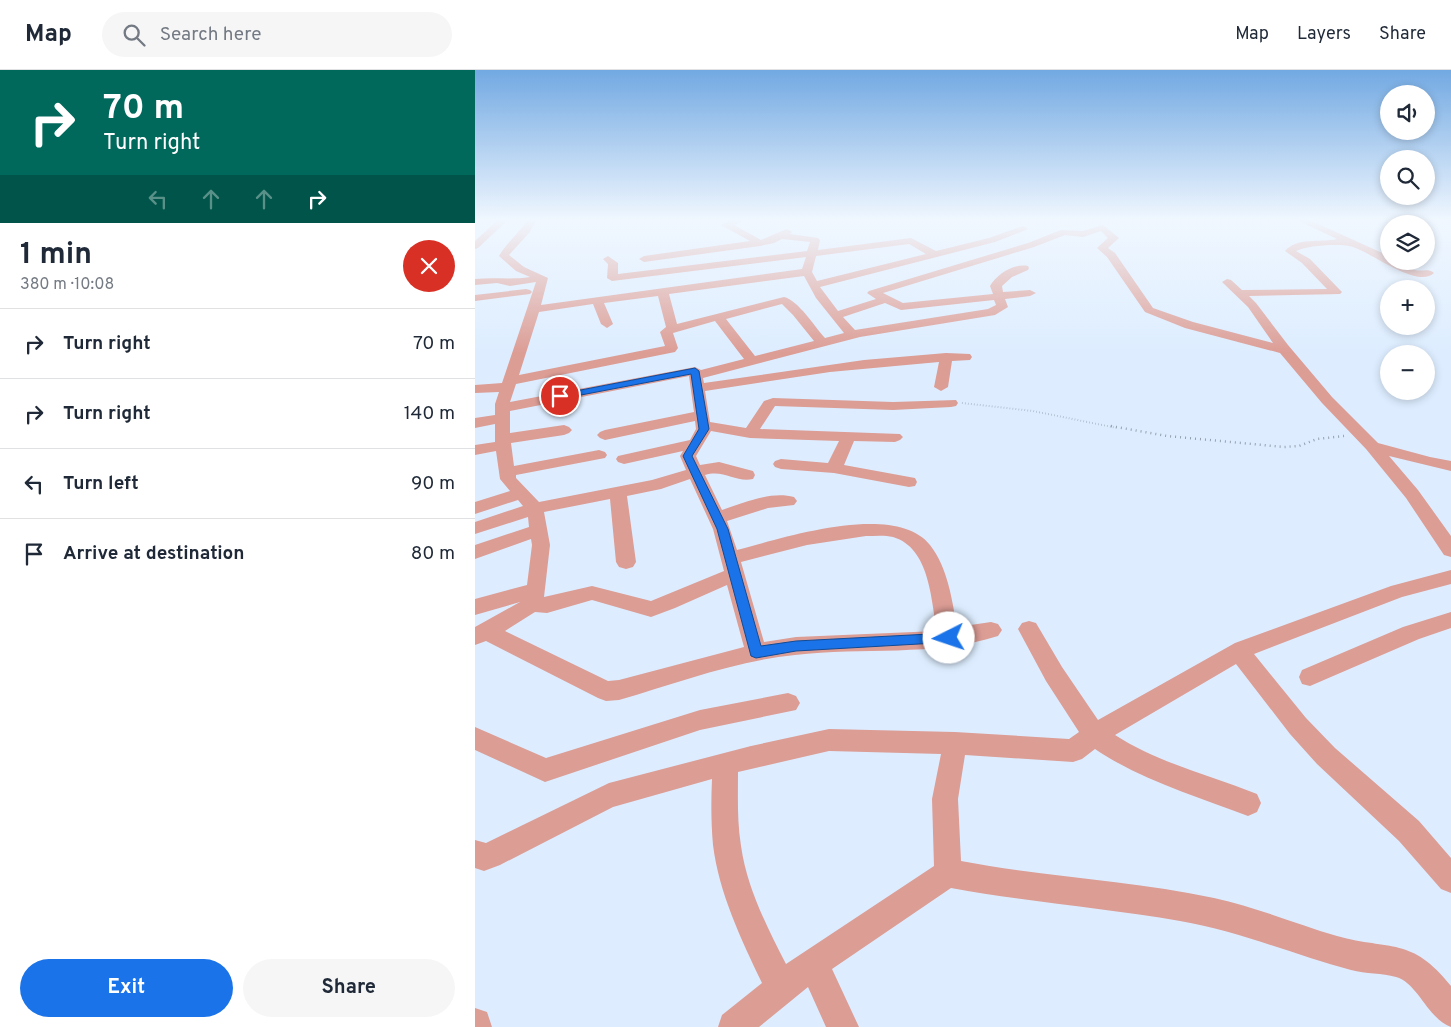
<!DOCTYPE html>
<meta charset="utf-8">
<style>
body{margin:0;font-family:Overpass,sans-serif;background:#f6f6f7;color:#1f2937;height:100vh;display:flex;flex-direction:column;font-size:19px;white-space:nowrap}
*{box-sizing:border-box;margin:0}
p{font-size:16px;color:#747a83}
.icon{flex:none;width:28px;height:28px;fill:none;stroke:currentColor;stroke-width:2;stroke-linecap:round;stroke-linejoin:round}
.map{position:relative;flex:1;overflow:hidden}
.panel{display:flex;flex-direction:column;background:#fff;width:475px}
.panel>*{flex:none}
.banner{background:#00695c;color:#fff;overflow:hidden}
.buttons{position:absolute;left:905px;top:15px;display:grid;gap:10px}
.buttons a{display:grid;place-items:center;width:55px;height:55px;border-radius:50%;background:#fff;box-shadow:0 2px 8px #0003;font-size:25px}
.pin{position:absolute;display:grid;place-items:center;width:42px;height:42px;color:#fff;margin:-21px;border:2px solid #fff;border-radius:50%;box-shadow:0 1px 5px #0007}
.me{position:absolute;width:55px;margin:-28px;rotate:266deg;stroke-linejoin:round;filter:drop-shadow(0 0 4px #0008)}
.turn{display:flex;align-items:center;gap:18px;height:105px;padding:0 20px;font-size:22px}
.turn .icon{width:65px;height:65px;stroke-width:2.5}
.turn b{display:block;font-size:35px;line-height:42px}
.lanes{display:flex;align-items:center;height:48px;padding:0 20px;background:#0003;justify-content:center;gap:25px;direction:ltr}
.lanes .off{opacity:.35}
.round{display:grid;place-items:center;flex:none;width:52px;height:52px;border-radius:26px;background:#f6f6f7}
.overview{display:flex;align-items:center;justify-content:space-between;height:85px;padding:0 20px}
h1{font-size:30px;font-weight:700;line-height:38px}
.action{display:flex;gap:10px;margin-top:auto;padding:10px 20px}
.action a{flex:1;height:58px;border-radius:30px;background:#1a73e8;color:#fff;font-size:20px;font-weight:700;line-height:58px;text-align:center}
.action a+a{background:#f6f6f7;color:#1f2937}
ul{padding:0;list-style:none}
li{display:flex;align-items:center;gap:15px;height:70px;padding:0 20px;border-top:1px solid #e0e1e3}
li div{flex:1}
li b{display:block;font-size:19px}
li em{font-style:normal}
header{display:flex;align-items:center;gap:30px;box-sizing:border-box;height:70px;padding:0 25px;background:#fff;border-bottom:1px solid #e0e1e3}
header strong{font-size:24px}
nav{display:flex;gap:28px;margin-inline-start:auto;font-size:18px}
.search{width:350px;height:45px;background:#f6f6f7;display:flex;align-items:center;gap:12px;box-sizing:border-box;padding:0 18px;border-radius:28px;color:#747a83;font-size:19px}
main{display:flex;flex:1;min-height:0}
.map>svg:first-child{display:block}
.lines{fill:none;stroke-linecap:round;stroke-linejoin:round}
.path-far2{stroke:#94a0af;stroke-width:1;stroke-dasharray:0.5 2;stroke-linecap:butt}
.path-far1{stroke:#94a0af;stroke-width:2;stroke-dasharray:0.5 2.5;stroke-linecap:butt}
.path{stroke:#94a0af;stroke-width:2.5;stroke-dasharray:1 4;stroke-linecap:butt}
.minor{fill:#dc9d95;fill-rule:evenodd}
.route{fill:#1a73e8;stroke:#114b97}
</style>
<header>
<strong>Map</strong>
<div class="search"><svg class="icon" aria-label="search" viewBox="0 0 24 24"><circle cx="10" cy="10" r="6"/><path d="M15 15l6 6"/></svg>Search here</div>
<nav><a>Map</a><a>Layers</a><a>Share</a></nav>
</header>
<main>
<section class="panel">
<div class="banner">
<div class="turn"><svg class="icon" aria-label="right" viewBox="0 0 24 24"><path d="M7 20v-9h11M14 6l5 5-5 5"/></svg><div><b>70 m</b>Turn right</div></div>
<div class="lanes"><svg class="icon off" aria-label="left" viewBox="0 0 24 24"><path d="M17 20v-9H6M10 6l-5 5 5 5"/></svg><svg class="icon off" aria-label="ahead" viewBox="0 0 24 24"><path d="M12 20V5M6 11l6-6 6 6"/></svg><svg class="icon off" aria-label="ahead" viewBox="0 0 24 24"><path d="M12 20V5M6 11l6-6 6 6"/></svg><svg class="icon" aria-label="right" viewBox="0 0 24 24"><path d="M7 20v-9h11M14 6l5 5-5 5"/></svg></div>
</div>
<div class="overview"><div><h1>1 min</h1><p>380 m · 10:08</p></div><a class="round" style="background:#d93025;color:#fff"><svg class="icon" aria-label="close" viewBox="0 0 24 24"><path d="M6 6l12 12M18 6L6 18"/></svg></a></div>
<ul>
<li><svg class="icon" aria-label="right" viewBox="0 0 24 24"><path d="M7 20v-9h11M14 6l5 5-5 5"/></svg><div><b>Turn right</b></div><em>70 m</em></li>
<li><svg class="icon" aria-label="right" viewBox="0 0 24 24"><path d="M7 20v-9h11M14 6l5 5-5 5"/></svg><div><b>Turn right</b></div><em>140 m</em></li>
<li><svg class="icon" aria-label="left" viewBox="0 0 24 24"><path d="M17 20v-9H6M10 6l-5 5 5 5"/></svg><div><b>Turn left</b></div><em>90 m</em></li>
<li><svg class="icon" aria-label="arrive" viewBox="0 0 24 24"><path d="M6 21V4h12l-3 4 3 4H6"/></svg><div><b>Arrive at destination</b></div><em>80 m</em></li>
</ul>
<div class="action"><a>Exit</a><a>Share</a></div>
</section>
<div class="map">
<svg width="976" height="957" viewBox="0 0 976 957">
<rect width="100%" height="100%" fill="#ddedff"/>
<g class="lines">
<g class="path-far2">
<polyline points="916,149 924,154"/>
<polyline points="639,154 654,149"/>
</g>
<polyline class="path-far1" points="487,333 558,341 642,358"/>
<polyline class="path" points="636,356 692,366 809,377 824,376 842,369 869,366"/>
<g class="minor">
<polygon points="24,149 34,149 3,178 0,179 0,171"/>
<path d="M53,149h9l-8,14 -20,22 15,12 24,11 -7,27 261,-36 4,-12 -194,24 -5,-3 1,-14 -5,-5 5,-3 10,7v11l189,-23 3,-9 -28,-3 -8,4 -14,3 -116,16 -5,-3 5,-3 106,-15 -29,-16 12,-6h14l-13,6 27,15 26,-11 5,3 -2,2 28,4 2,2 -2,10 93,-12 25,13 53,-13 34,-12 5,3 -33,13 -175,45 18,24 38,-12 -9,-6 2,-2 159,-48 33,-13 22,1 20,-6 16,13 -11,10 7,5 38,55 40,14 80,21 -25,-36 -26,-25 5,-3 4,1 11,10 85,-1 -25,-26 -17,-12c12,-14 35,-8 52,-12l-42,-20h12l82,37v5c13,0 15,6 26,9 7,2 13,-2 19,3 -16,16 -62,-20 -81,-26 -10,-4 -46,-2 -57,4l14,8 30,31 2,2 -2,2 -91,2 7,7 32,42 44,52 46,46 52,14 21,4v10l-62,-15 29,34 33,46v21l-7,-2 -38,-57 -40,-49 -44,-46 -42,-50 -95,-25 -40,-16 -38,-55 -10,-9 11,-10 -7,-7 -18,6 -18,-2 -31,12 -151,46 20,10 90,-9 -3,-8c7,-12 24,-23 38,-20l1,2 -1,2 -16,7 -10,9 1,6 27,-2 6,3 -6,3 -25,3 3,8 -13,8 -135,22 -157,41 1,5 160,-23 82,-7 24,1 2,3 -2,3 -18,1 -4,26 -7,4 -7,-4 5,-25 -109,10 -125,19 5,31 36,6 18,-27 9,-3 120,4 63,-2 2,3 -2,3 -5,1 -58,3 -118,-4 -15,23 140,5 3,3 -3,3 -5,2 -41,-1 -10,24 71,13 2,4 -2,4 -6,1 -75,-14 -53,-4 -6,-2 -2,-3 2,-3 6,-2 47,4 11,-22 -89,-3 -39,-7 -15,25 4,9 19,-3 34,9 2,4 -2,4c-17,4 -29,-10 -48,-4l17,35c22,-7 48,-19 72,-13l3,4 -3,4 -26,3 -41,13 10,29c46,-12 158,-49 193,-5 18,23 22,55 27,82l34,-5 7,2 4,6 -4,6c-65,21 -135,11 -203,19 -60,6 -118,28 -176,45l-13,1 -8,-3 -112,-57 -11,4v-18l45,-25 -45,13v-16l52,-14 5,-40 -1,-6 -56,20v-14l54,-18 -1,-10 -53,17v-12l48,-16 -5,-6 -43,14v-12l35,-11 -10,-12 -4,-28 -21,4v-10l20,-3v-18l-20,4v-10l20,-3v-11l4,-12 -24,1v-8l27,-2 34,-101 -26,4 -13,-3 -22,2v-6c19,-2 36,1 55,-2l-14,-6 -17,-15c8,-14 21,-23 29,-37zM434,174l17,10 -109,27 -5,-9 4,-16zM329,206l12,22 28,35 -19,5c-10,-11 -27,-38 -41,-41l-107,27 -8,-30zM183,226l8,31 -6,5 5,14 -146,29 20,-63 54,-8 8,20 6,4 6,-4 -9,-21zM519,230l2,5 -8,4 -133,21 -12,-13 42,-14 16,7zM307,234l11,11 21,26 -59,15 -29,-37zM240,251l29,38 -43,11 -6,-3 -185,35 6,-18 159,-32 3,-4 -5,-15zM214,306l5,36 -89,18 -5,2 -3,3 3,3 5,2 90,-19 1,8 -6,11 -72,16 -2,3 2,3 6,2 59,-13 -3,5 6,14 -34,10 -113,22 -23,-24v-3l89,-17 2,-3 -2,-3 -6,-2 -85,16 -3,-23 53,-8 5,-2 3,-3 -3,-3 -5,-2 -54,8v-22zM215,409l23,50 11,42 -73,30 -59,-15 -48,11 6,-52 -6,-33 66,-13 6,63 3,5 7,2 7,-2 3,-5 -9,-66 34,-7zM391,466c9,0 19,-1 27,1 37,11 38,63 44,94l-141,6 -32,5 -23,-80 66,-17zM252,515l17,62 -125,33 -11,1 -103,-50 30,-19 12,1 45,-13 59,17 24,-9z"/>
<polygon points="51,219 55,220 57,222 55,224 0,231 0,225"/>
<path d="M976,500v14l-49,13 -148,57 52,64 29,30 84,73 32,37v35l-10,-4 -42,-48 -82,-77 -27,-30 -54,-70 -121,71c43,28 95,40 142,59l4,9 -4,9 -9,4c-50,-19 -109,-37 -153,-67l-13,10 -9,3 -108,-7 -7,44 3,62c84,16 170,19 253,37 42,9 82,26 123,38 54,15 74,0 114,50v41c-24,-9 -33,-44 -55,-50 -14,-4 -30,-3 -45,-7 -57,-15 -112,-39 -171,-49 -76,-13 -153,-19 -229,-33l-119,81 27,58h-33l-18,-40 -49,40h-41l4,-12 40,-32c-21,-44 -43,-90 -49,-138 -2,-22 -2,-44 -1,-66l-99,28 -113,58 -16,6 -9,-3v-28l11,3 123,-60 142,-37 78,-17 126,3 114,7 10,-7 -33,-51 -28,-52 4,-6 7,-2 7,2 26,44 36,53 137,-77 156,-57zM354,681l112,3 -9,45 2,67 -148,98c-19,-37 -39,-76 -45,-118 -4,-25 -3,-49 -3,-74z"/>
<polygon points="976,542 976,558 944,569 835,616 827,614 824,607 827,600 928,557"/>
<polygon points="313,623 321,626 325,633 321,640 225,660 70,712 0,680 0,657 71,688 225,640"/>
<polygon points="0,938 12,942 17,957 0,957"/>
</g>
</g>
<linearGradient id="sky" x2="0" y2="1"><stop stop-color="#72a9e2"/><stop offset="0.53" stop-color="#f0f7ff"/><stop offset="1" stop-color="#f0f7ff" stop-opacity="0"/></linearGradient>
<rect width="976" height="283" fill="url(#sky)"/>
<polygon class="route" points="220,298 224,301 234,359 217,386 253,459 286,576 321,571 474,563 479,565 481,568 479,572 321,581 281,588 276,586 242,459 208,386 224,359 216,304 85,329 81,326 85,324"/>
</svg>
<div class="buttons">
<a><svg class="icon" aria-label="sound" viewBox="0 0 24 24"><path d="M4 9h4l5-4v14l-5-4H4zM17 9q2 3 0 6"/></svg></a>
<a><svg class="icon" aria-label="search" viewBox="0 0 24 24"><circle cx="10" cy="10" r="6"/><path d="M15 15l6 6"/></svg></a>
<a><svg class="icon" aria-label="layers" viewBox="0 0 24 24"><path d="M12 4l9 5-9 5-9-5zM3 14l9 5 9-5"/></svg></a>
<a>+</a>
<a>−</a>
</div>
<div class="pin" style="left:85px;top:326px;background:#d93025"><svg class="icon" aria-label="arrive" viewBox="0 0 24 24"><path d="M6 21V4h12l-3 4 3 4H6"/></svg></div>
<svg class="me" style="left:474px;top:568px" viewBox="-20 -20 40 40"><circle r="19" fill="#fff"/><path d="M0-13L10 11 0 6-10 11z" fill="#1a73e8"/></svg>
</div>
</main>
